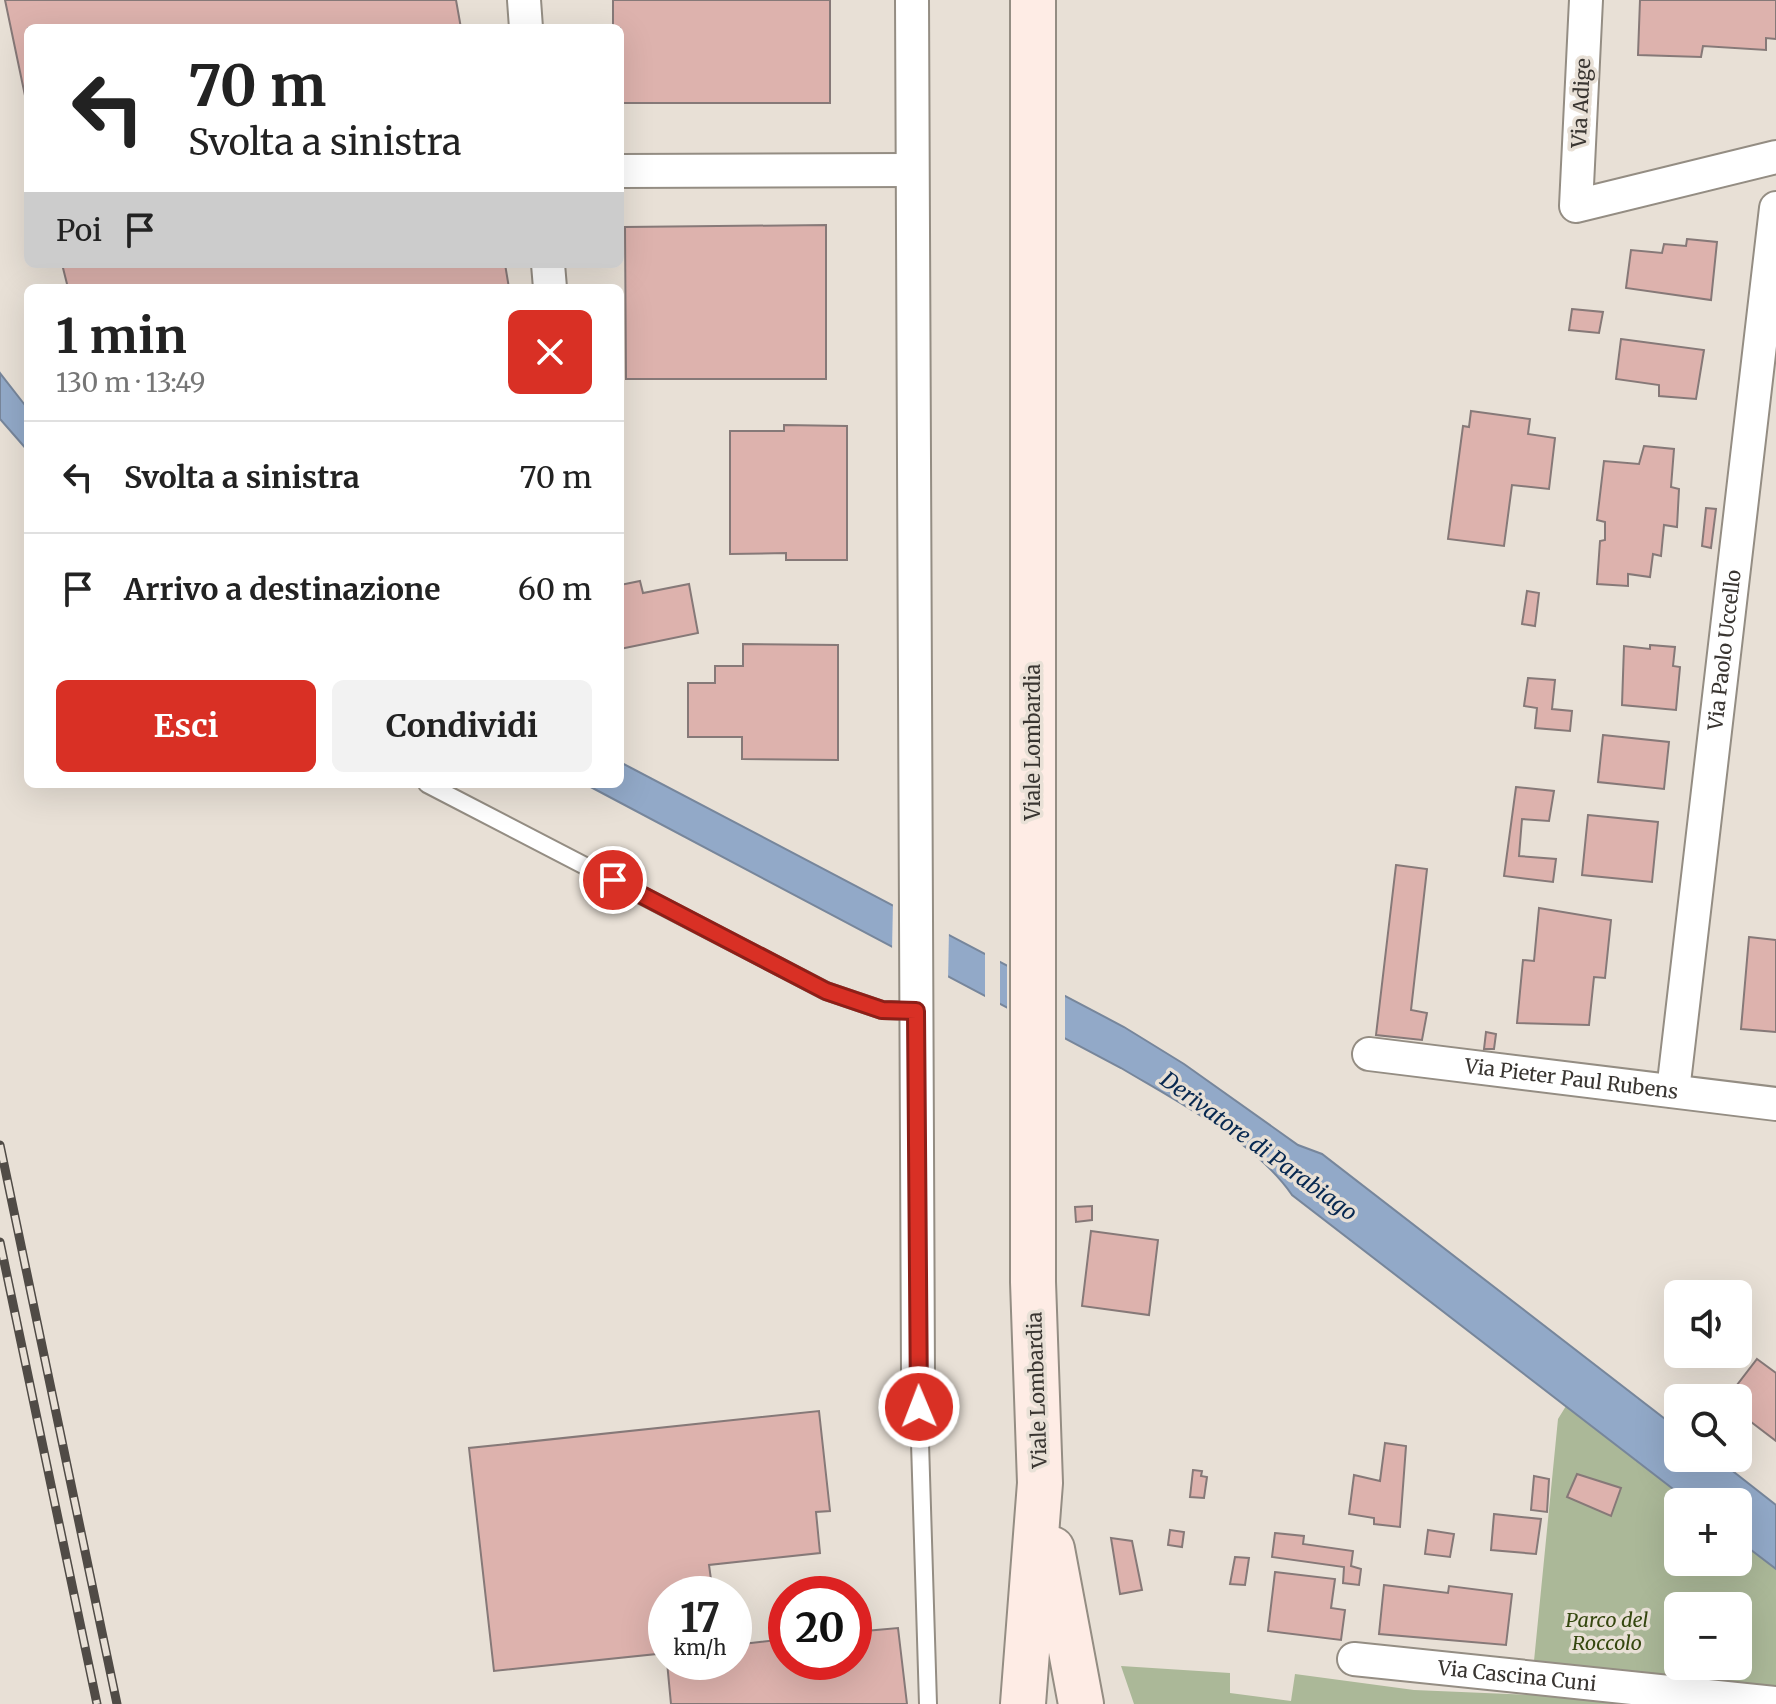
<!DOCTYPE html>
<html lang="it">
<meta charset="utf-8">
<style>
body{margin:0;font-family:Merriweather,serif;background:#f2f2f2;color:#222;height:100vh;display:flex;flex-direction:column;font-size:30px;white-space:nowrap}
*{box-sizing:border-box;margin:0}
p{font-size:26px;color:#767676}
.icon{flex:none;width:44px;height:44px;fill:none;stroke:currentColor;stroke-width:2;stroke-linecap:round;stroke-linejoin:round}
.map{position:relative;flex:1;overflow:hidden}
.details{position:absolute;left:24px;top:284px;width:600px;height:504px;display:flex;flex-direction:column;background:#fff;border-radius:12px;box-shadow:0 8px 32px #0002}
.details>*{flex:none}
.banner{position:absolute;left:24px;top:24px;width:600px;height:244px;border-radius:12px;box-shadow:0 8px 32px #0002;background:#fff;color:#222;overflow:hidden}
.controls{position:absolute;left:1664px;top:1280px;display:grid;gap:16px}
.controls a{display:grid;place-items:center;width:88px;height:88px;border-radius:12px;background:#fff;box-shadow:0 8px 32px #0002;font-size:40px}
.speed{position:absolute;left:648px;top:1576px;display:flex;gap:16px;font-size:40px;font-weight:700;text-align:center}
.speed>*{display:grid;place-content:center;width:104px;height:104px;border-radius:50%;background:#fff;box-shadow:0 8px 32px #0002;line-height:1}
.speed small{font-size:20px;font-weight:400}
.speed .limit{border:12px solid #d22;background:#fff;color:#111}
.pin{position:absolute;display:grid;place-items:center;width:68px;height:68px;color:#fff;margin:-34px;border:4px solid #fff;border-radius:50%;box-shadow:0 2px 8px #0007}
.me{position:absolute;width:88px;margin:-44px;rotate:359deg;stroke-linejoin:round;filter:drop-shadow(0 0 6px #0008)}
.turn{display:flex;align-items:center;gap:28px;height:168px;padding:0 32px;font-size:36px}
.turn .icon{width:104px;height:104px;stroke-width:2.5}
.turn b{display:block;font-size:56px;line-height:68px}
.then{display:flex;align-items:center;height:76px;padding:0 32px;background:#0003;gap:16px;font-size:30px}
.round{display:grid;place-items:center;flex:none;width:84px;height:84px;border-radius:12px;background:#f2f2f2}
.head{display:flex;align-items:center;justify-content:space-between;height:136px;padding:0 32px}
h1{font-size:48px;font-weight:700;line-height:60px}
.action{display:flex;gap:16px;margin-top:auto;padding:16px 32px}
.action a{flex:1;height:92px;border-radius:12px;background:#d93025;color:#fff;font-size:32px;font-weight:700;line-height:92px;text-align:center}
.action a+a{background:#f2f2f2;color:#222}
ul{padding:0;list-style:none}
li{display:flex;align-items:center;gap:24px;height:112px;padding:0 32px;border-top:2px solid #e0e0e0}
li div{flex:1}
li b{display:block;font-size:30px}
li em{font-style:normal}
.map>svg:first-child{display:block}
.green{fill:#abb898;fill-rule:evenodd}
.water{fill:#92a9c8;stroke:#77869b;stroke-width:2}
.pier{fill:#e8e0d6}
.building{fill:#ddb2ad;stroke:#867978;stroke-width:2}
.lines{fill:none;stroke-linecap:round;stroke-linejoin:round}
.lane-casing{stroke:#948d83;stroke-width:20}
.street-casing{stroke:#948d83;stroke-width:36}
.secondary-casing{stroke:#948d83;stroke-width:48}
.lane{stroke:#fff;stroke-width:16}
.street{stroke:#fff;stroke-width:32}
.secondary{stroke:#feece5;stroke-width:44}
.rail-casing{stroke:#504b46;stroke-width:9}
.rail{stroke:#e8e0d6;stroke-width:6;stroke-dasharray:18;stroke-linecap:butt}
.route-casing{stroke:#8d1f18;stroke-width:20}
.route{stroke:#d93025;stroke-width:14}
.labels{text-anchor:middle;stroke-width:7;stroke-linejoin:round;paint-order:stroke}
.street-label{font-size:20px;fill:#393531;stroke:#e8e0d6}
.park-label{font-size:20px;font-style:italic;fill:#35470f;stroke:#e8e0d6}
.water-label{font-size:22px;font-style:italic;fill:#082951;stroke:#e8e0d6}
</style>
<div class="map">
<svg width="1776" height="1704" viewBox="0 0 1776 1704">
<rect width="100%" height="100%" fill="#e8e0d6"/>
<path class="green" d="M1566,1406l124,96h-12v60h60v-22l38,29v135h-642l-13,-38 109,7v20l61,8 4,-27 119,16 121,5 -1,-34 24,-242zM1678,1606h60v60h-60z"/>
<g class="water">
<polygon points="0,373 28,409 28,451 0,419"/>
<path d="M620,762l504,265 60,37 114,81 24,9 356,275v29h38l60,47v64l-38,-29v-38h-48l-398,-307c-36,-53 -116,-94 -171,-127l-536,-284h35z"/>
</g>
<g class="pier">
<polygon points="893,901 949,930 948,981 892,951"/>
<polygon points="985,950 1000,958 1000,1009 985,1000"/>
<polygon points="1007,961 1065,992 1065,1043 1007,1012"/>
</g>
<g class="building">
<polygon points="5,0 456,0 461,28 28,28 28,110"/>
<polygon points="613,0 830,0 830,103 620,103 620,28 613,28"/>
<polygon points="1640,0 1776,0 1776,39 1766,38 1766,50 1703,46 1701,57 1638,55"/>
<polygon points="826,225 826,379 626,379 625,227"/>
<polygon points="1687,239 1717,242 1711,300 1626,288 1631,250 1662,253 1664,244 1686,246"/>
<polygon points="62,264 505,264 509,288 68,288"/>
<polygon points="1572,309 1603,312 1599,333 1569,330"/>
<polygon points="1621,339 1704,350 1696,399 1659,396 1659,385 1616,379"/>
<polygon points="1471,411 1530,419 1528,434 1555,438 1549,489 1512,485 1504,546 1448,539 1463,426 1469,427"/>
<polygon points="784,425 847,426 847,560 786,560 786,553 730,554 730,431 784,431"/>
<polygon points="1644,446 1674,449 1671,487 1679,489 1677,527 1664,525 1661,556 1653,554 1650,577 1628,574 1628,586 1597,584 1600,541 1605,540 1605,522 1597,520 1604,461 1639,464"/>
<polygon points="1706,508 1716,509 1711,548 1702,546"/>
<polygon points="640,581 643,593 689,584 698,633 620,649 620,585"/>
<polygon points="1527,591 1539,593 1535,626 1522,624"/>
<polygon points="743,644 838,645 838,760 742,759 742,737 688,737 688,683 715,683 715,666 743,666"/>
<polygon points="1650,645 1675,647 1673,666 1680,667 1676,710 1622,705 1624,646 1650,649"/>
<polygon points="1528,678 1555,680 1552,709 1572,711 1570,731 1535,728 1537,708 1524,706"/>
<polygon points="1603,735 1669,742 1664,789 1598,782"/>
<polygon points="1516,787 1554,791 1549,821 1522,819 1519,856 1556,859 1553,882 1504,876"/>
<polygon points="1588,815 1658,822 1652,882 1582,875"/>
<polygon points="1396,865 1427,869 1411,1010 1427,1013 1422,1040 1376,1035"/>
<polygon points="1539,908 1611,920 1605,978 1594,977 1589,1025 1517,1023 1523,960 1534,961"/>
<polygon points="1749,937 1776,940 1776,1032 1741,1029"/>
<polygon points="1486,1032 1496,1034 1494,1049 1484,1049"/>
<polygon points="1092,1206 1092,1220 1076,1222 1075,1207"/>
<polygon points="1091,1231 1158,1240 1149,1315 1082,1306"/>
<polygon points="1757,1359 1776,1373 1776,1441 1738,1412 1738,1398 1727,1398"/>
<polygon points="819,1411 830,1511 816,1512 820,1553 709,1565 713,1594 666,1594 666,1653 494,1671 469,1448"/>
<polygon points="1385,1443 1406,1446 1400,1527 1374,1524 1374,1518 1349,1514 1354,1475 1380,1481"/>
<polygon points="1193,1470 1202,1471 1201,1476 1207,1477 1204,1498 1190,1497"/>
<polygon points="1577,1474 1621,1488 1611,1516 1567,1497"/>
<polygon points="1534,1476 1549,1479 1547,1512 1531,1510"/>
<polygon points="1494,1514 1541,1519 1536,1554 1491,1550"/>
<polygon points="1170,1530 1184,1532 1182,1547 1168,1545"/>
<polygon points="1428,1530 1454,1534 1450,1557 1425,1554"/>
<polygon points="1275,1533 1304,1536 1303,1544 1353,1551 1351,1566 1361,1569 1359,1585 1343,1583 1344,1567 1272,1557"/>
<polygon points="1111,1538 1132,1541 1142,1590 1120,1594"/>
<polygon points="1235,1557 1249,1558 1245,1585 1230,1584"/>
<polygon points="1275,1572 1335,1579 1331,1608 1345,1610 1341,1640 1268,1631"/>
<polygon points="1384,1585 1448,1593 1449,1586 1512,1594 1506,1645 1379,1634"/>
<polygon points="898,1628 907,1704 671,1704 667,1662 734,1662 734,1645 786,1639 786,1662 854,1662 854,1632"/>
</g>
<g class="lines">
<defs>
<g id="lane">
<polyline points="427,784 826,991 882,1010 916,1011"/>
<polyline points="918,1377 928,1704"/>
</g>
<g id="street">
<polyline points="524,0 526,28"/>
<polyline points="912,0 918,1377"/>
<polyline points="1586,0 1576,206 1776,157"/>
<polyline points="620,171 911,170"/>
<polyline points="548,264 550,288"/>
<path id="s1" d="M1369,1054l407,50"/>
<path id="s2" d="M1673,1091l103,-883"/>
<path id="s3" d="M1354,1659l422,44"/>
</g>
<g id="secondary">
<polyline points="1052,1549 1081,1704"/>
<polyline points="1023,1704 1040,1483 1033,1282 1033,0"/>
</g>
</defs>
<use href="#lane" class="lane-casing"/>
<use href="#street" class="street-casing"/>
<use href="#secondary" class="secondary-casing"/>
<use href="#lane" class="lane"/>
<use href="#street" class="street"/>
<use href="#secondary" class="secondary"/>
<defs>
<g id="rail">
<polyline points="0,1145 117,1704"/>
<polyline points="0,1242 97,1704"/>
</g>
</defs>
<use href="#rail" class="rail-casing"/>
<use href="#rail" class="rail"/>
</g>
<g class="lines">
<defs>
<polyline id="route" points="613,880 826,991 882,1010 916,1011 919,1407"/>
</defs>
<use href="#route" class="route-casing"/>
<use href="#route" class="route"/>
</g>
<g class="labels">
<g class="street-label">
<text transform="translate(1581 103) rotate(-87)" y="7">Via Adige</text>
<text dy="7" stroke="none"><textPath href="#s2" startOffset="444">Via Paolo Uccello</textPath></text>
<text transform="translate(1033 742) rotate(-90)" y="7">Viale Lombardia</text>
<text dy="7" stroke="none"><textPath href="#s1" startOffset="204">Via Pieter Paul Rubens</textPath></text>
<text transform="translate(1037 1390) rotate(-92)" y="7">Viale Lombardia</text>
<text dy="7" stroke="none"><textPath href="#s3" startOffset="164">Via Cascina Cuni</textPath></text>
</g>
<g class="park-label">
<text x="1607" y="1627">Parco del<tspan x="1607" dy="23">Roccolo</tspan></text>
</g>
<g class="water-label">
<text transform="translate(1259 1146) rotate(36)" y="8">Derivatore di Parabiago</text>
</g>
</g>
</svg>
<div class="controls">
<a><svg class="icon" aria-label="sound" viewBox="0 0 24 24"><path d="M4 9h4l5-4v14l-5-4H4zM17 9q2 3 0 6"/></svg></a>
<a><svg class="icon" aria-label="search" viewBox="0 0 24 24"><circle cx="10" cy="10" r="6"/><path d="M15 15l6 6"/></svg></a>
<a>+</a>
<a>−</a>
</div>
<div class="speed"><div>17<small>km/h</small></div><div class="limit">20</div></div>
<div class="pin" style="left:613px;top:880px;background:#d93025"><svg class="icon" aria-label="arrive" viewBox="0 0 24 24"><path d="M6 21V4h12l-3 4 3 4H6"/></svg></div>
<svg class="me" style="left:919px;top:1407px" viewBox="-20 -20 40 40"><circle r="17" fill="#d93025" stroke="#fff" stroke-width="3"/><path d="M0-11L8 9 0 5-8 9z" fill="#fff"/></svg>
<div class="banner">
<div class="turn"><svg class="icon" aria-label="left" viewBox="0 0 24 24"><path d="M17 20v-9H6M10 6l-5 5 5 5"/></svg><div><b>70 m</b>Svolta a sinistra</div></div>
<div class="then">Poi<svg class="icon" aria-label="arrive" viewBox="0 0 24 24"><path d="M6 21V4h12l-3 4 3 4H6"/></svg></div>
</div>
<section class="details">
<div class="head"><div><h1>1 min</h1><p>130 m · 13:49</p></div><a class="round" style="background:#d93025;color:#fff"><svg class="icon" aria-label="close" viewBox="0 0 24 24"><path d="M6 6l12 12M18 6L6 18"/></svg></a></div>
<ul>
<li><svg class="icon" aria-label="left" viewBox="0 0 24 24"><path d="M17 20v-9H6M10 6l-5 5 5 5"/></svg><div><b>Svolta a sinistra</b></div><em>70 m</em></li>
<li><svg class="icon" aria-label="arrive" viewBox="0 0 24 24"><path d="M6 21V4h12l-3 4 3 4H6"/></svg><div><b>Arrivo a destinazione</b></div><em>60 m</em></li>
</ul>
<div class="action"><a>Esci</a><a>Condividi</a></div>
</section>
</div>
